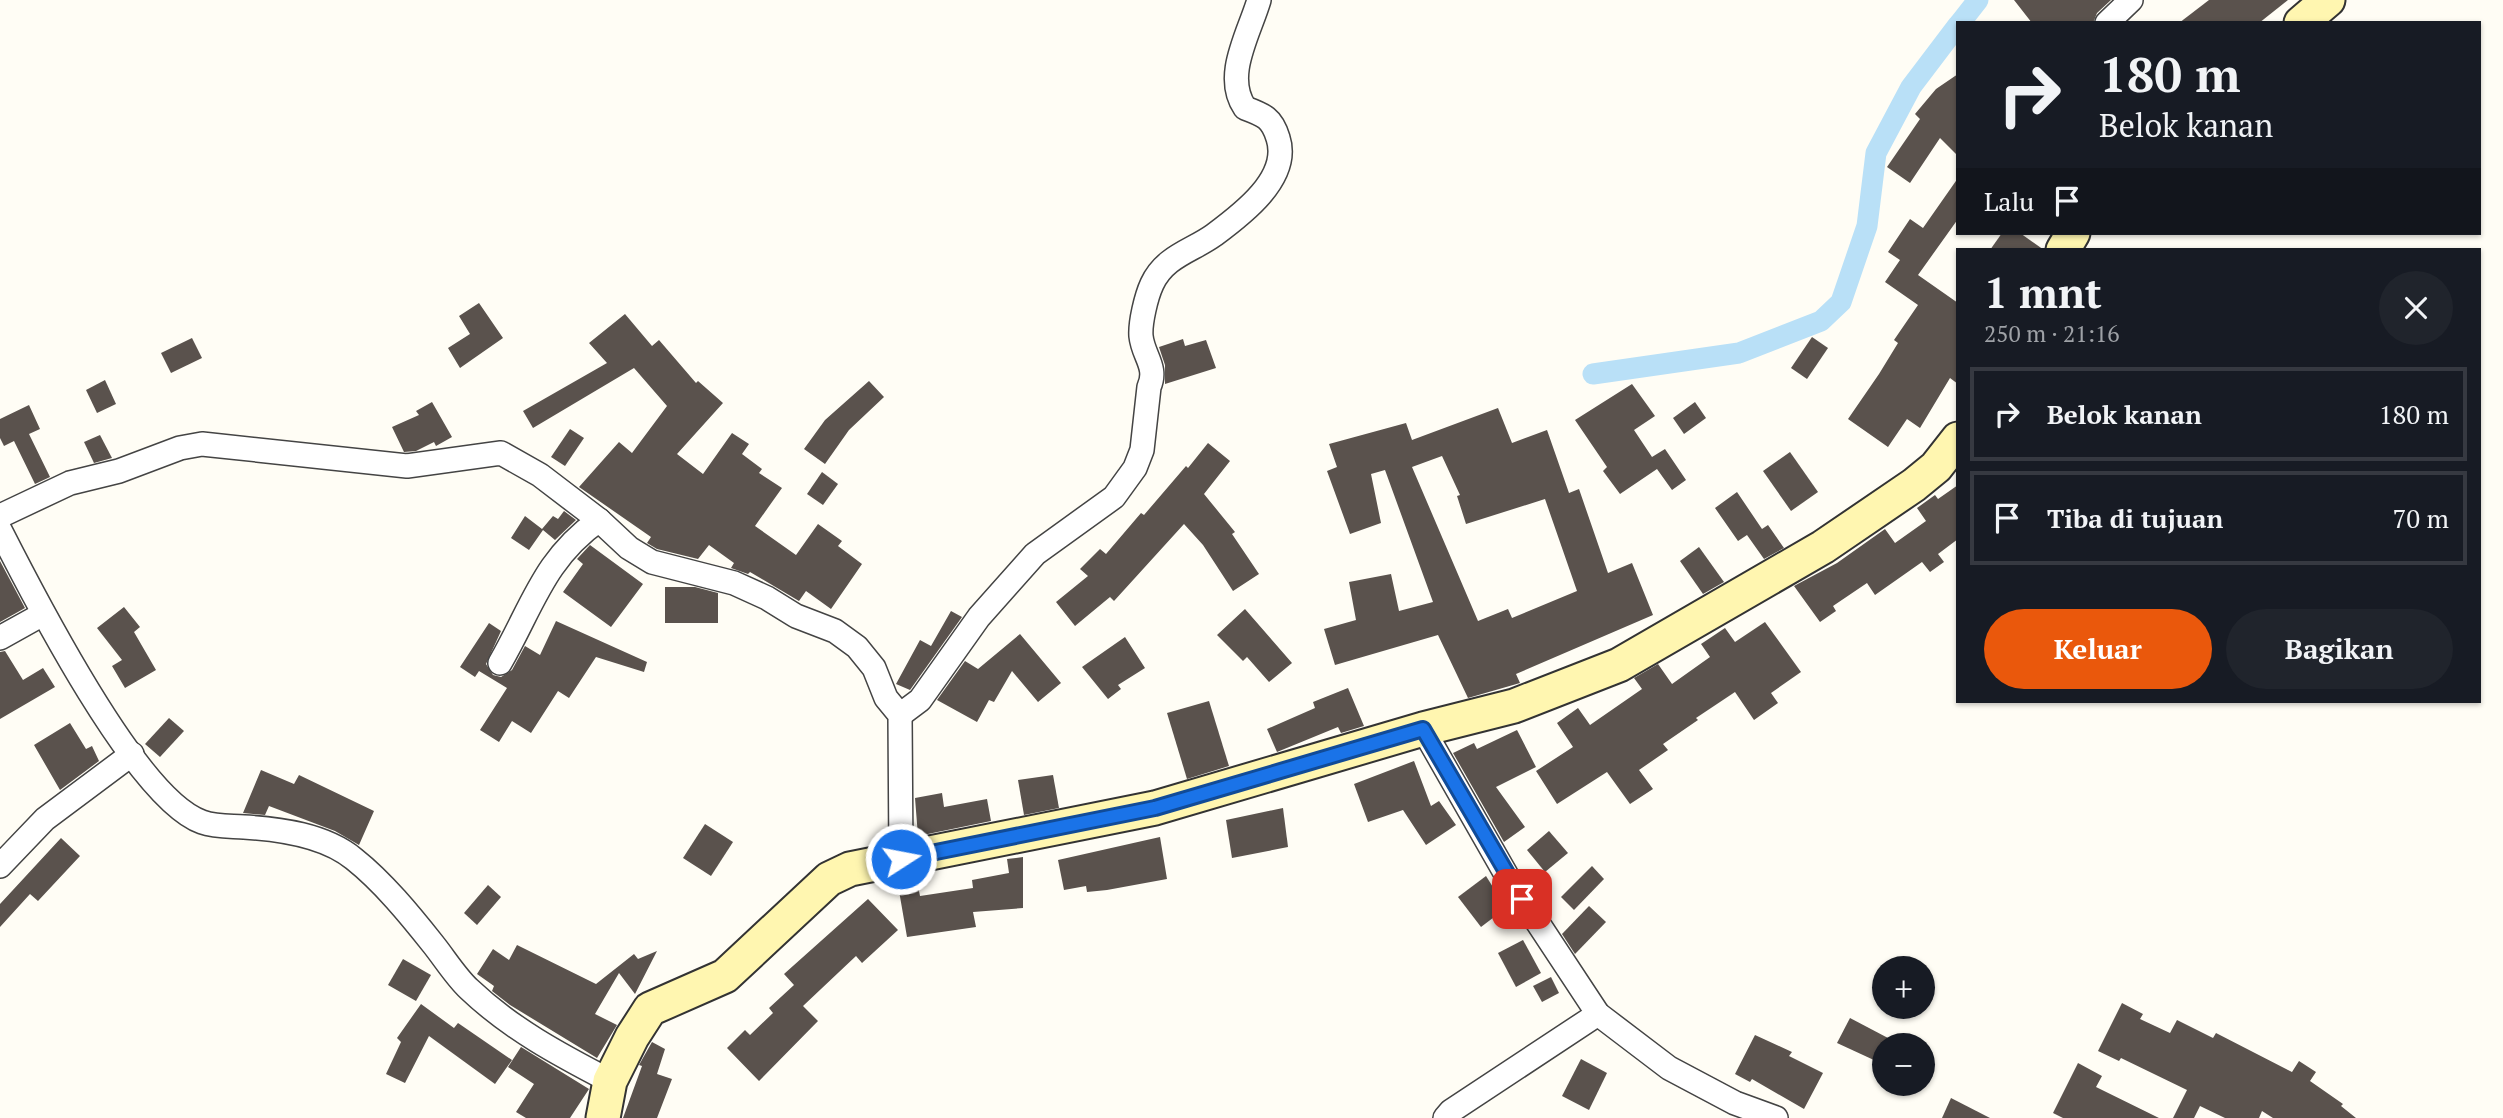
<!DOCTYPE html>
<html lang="id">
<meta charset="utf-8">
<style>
body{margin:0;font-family:"PT Serif",serif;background:#20242c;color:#f1f3f6;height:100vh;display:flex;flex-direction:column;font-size:26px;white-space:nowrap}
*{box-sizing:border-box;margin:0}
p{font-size:23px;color:#9ea1a6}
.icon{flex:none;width:38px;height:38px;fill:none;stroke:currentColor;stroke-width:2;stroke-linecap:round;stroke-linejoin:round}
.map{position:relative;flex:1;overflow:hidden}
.details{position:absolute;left:1956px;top:248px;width:525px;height:455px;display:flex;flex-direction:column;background:#171b24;border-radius:0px;box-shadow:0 2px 5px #0004}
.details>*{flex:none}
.guide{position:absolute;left:1956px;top:21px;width:525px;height:214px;border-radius:0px;box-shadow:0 2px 5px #0004;background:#171b24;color:#f1f3f6;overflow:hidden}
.buttons{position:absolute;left:1872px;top:956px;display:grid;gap:14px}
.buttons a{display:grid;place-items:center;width:63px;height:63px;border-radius:50%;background:#171b24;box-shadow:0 2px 5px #0004;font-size:35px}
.pin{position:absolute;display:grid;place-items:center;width:60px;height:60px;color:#fff;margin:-30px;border-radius:14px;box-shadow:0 4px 10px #0006}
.me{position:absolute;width:77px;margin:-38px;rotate:79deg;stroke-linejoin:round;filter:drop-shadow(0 0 5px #0008)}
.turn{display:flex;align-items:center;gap:24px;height:147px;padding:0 28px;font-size:32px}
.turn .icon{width:91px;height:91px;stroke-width:2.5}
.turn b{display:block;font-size:49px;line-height:60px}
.then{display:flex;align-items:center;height:66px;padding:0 28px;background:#0003;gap:14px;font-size:26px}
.round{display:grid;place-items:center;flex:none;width:74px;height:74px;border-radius:37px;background:#20242c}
.summary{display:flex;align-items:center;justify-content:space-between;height:119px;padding:0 28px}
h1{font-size:42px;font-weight:800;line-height:52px}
.cta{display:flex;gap:14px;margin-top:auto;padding:14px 28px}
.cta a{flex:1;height:80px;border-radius:42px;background:#ea580c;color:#fff;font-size:28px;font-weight:800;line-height:80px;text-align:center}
.cta a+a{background:#20242c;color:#f1f3f6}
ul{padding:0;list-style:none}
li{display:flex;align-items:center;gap:21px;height:94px;margin:0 14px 10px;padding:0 14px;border:4px solid #363941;border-radius:0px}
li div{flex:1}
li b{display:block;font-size:26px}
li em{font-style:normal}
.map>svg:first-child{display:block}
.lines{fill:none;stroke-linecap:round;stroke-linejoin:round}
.canal{stroke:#b9e0f7;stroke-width:21}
.building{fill:#5a524d;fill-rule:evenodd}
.minor-casing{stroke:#444;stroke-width:26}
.secondary-casing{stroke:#333;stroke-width:37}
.minor{stroke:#fff;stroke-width:23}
.secondary{stroke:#fff6b0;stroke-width:33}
.route-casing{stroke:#114b97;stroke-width:18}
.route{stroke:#1a73e8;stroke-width:12}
</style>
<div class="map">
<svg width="2503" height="1118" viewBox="0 0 2503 1118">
<rect width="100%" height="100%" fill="#fffdf5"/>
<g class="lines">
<g class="canal">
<polyline points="1960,23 1978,0"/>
<polyline points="1593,374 1739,353 1821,321 1841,302 1867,226 1876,153 1911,87 1958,25"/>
</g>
</g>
<g class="building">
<polygon points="2014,0 2111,0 2097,13 2093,23 2032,23"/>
<polygon points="2209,0 2288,0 2259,23 2179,23"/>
<polygon points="1958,74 1958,156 1940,138 1910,183 1887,167 1920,119 1915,114 1936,89"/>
<polygon points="1958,178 1958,219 1918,275 1958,303 1958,384 1950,378 1920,428 1907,419 1888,447 1848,419 1879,374 1898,343 1894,340 1918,305 1885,282 1900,260 1888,252 1910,219 1923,228"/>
<polygon points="2002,233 2020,233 2044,250 1990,250"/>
<polygon points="479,303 503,338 460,368 448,348 470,334 459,316"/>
<polygon points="625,314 652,346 659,340 696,383 698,381 723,403 677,454 703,474 732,433 749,444 742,454 762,469 759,473 782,488 755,526 796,555 818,524 842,541 838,546 862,564 831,609 806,591 799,601 750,572 748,574 731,568 734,563 709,545 698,559 657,549 647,543 651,537 579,487 619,442 632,453 667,406 634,368 533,428 523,411 607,363 589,343"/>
<polygon points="1812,337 1828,348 1807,379 1791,368"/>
<polygon points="192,338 202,358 171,373 161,353"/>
<polygon points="1183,339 1185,346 1206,340 1216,368 1165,384 1165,365 1159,347"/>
<polygon points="105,380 116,404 97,413 86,390"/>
<polygon points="869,381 884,397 849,430 825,464 804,449 825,420"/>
<polygon points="1632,384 1655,416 1634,430 1652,457 1665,449 1686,480 1672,490 1657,469 1620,494 1603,471 1607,467 1575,420"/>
<polygon points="432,402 452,437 436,446 434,442 416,451 404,452 392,427 419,415 416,411"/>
<polygon points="1695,402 1706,418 1684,434 1673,418"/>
<polygon points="29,405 40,429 29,434 50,477 35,484 14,441 4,446 0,438 0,419"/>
<path d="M1498,408l14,35 35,-13 22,63 10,-4 29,84 24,-10 21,52 -137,59 4,9 -52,15 -30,-63 -103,30 -11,-36 32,-9 -7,-38 42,-8 8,37 34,-9 -48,-132 -14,4 10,49 -31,11 -23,-63 10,-4 -8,-23 77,-21 6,17zM1442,456l18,39 -3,1 9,28 79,-25 32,92 -65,27 -4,-9 -30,12 -66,-154z"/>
<polygon points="570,429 584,438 565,466 551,457"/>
<polygon points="100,435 112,458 94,463 84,442"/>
<polygon points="1208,443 1230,461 1204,494 1235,532 1232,534 1259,574 1233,591 1203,545 1184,524 1114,601 1110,597 1075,626 1056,602 1088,576 1080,569 1100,549 1106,554 1141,513 1144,515 1186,466 1188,468"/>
<polygon points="1790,452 1818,492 1791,511 1763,471"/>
<polygon points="822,472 838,484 823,505 807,494"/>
<polygon points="1958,485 1958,539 1938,554 1944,562 1930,572 1922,562 1875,595 1867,583 1833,606 1836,611 1820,622 1794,586 1837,563 1885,529 1895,543 1926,521 1917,508 1935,495 1938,499"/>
<polygon points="1737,492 1762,529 1768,525 1784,548 1764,559 1747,535 1738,541 1715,508"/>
<polygon points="564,511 576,520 555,540 543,530 529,550 511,538 525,516 542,529 553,516 558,519"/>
<polygon points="590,545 643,584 611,627 563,592 583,564 577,559"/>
<polygon points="1699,547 1724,582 1703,594 1680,561"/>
<polygon points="0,561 25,608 0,622"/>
<polygon points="665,587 695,587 718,593 718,623 665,623"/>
<polygon points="124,607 140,627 134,632 156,670 125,688 112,666 122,660 97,628"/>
<polygon points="1245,609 1292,663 1269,682 1247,657 1243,661 1217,635"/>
<polygon points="951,611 962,617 910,690 896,684 920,640 931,646"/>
<polygon points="556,621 647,662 644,672 596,657 569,698 558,691 531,733 512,721 499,742 480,730 507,688 479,671 475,677 460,667 489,623 501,631 486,664 493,675 501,677 512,670 525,646 540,655"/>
<polygon points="1765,622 1801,672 1771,693 1778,703 1754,720 1735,692 1696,718 1698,720 1663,744 1668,750 1639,770 1653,789 1630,804 1607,772 1557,804 1536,771 1573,747 1557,723 1578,708 1590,725 1642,689 1634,678 1658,664 1672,684 1710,657 1701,644 1725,628 1735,642"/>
<polygon points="1020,634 1061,683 1038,702 1012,671 994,702 989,700 977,722 937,700 965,661 978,669"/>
<polygon points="1125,637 1145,668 1118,685 1121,689 1108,699 1082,667"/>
<polygon points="5,651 23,680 43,668 55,687 0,719 0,652"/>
<polygon points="1348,688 1364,726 1341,733 1338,727 1277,752 1267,729 1315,708 1313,702"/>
<polygon points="1209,701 1229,766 1187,779 1167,713"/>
<polygon points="169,718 184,731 160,757 145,744"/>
<polygon points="70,723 86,749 92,746 99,761 60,790 34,745"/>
<polygon points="1517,730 1536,767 1496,787 1525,827 1504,842 1453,753 1474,743 1477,749"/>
<polygon points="1414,761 1431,806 1439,801 1456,825 1426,845 1403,810 1368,822 1354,784"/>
<polygon points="261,770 294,784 299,775 374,811 359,845 335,831 269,806 265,815 243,813"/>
<polygon points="1053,775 1059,808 1024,815 1018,780"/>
<polygon points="942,793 944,807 987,799 991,821 918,836 915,798"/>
<polygon points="1283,808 1288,847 1232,858 1226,820"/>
<polygon points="705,824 733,842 711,876 683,858"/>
<polygon points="1549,831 1568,853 1545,872 1527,850"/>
<polygon points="1160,837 1167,879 1107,890 1087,892 1086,886 1064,890 1058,860"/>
<polygon points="61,838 80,856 38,901 30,894 0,927 0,904"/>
<polygon points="1023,857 1023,908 973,912 976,927 907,937 898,885 917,881 920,896 973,888 972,880 1009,873 1007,859"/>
<polygon points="1592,866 1604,879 1574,910 1561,897"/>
<polygon points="1486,876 1506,908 1481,927 1458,897"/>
<polygon points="488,885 501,897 477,925 464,913"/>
<polygon points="868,899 898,930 862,963 856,956 803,1006 818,1021 759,1081 727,1048 745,1030 750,1035 773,1013 769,1008 794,985 784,974"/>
<polygon points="1589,906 1606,922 1575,954 1562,934"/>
<polygon points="1523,940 1541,973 1516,987 1498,953"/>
<polygon points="517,945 596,984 634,954 638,959 657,951 635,994 619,973 595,1014 617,1025 597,1058 510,1005 492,991 494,986 477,974 493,949 509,960"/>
<polygon points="403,959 431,975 416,1001 388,985"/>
<polygon points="1551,977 1559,993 1542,1002 1533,986"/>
<polygon points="2122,1003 2143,1014 2140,1019 2170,1033 2177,1020 2213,1038 2216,1033 2292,1072 2299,1061 2316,1072 2310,1081 2343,1104 2341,1106 2356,1118 2273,1118 2262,1111 2259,1118 2225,1118 2200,1106 2194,1118 2173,1118 2187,1090 2121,1058 2119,1061 2098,1051"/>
<polygon points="421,1004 454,1028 458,1023 512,1060 495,1084 429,1036 405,1083 386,1074 401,1042 397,1038"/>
<polygon points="1850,1018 1888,1038 1876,1061 1837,1043"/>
<polygon points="1755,1035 1792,1052 1789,1056 1823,1073 1804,1109 1752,1079 1750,1082 1735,1074"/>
<polygon points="652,1042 665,1049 657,1074 672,1079 657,1118 623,1118 642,1066 639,1065"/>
<polygon points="521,1047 589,1089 570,1118 526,1118 516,1112 534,1084 508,1067"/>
<polygon points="1581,1059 1607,1073 1589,1110 1562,1096"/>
<polygon points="2078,1063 2102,1076 2096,1087 2159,1118 2063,1118 2053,1113"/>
<polygon points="1951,1098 1990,1118 1942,1118"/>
</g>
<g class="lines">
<defs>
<g id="minor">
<polyline points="2107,23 2131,0"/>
<polyline points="0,516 70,483 119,471 180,448 202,444 407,466 501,453 540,475 599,520 629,548 652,562 734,583 767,598 796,616 835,631 857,647 874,668 886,698 900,715 901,859"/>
<path d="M0,530c33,65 137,269 202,292 14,5 28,4 42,5 36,2 81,8 110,32 29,23 56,56 79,85 12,15 23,33 36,45 42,40 91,66 141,92"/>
<polyline points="0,638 43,614"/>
<path d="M500,663c33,-57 43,-103 99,-143"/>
<path d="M900,715l20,-15 59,-83 56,-63 79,-57 21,-29 7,-18 7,-63c9,-20 -6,-31 -8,-51 -1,-13 5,-39 11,-52 13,-28 40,-33 62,-49 27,-20 77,-57 64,-97 -6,-20 -14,-23 -33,-30 -22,-32 4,-74 14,-108"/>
<polyline points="1423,729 1507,876 1598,1014 1669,1068 1735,1103 1776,1118"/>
<polyline points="0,866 45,819 132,754"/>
<polyline points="1445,1118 1451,1111 1598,1014"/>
</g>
<g id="secondary">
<polyline points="2301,23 2328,0"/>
<polyline points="2063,250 2073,233"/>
<polyline points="603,1118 610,1081 632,1037 650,1009 725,976 829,879 850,869 1155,808 1423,729 1514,706 1619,665 1823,547 1914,485 1936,467 1958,439"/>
</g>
</defs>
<use href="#minor" class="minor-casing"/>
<use href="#secondary" class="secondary-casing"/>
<use href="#minor" class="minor"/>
<use href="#secondary" class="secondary"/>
</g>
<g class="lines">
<defs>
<polyline id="route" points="901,859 1155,808 1423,729 1522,899"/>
</defs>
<use href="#route" class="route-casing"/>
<use href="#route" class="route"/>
</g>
</svg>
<div class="buttons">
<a>+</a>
<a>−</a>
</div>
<div class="pin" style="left:1522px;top:899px;background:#d93025"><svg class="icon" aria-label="arrive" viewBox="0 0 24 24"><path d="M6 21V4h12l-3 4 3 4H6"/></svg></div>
<svg class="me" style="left:901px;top:859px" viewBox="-20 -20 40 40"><circle r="17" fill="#1a73e8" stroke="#fff" stroke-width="3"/><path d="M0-11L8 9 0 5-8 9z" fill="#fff"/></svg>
<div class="guide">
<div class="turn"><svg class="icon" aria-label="right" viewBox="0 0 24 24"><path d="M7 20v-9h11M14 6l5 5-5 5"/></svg><div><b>180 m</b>Belok kanan</div></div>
<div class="then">Lalu<svg class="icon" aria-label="arrive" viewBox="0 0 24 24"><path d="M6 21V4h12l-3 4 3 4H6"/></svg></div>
</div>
<section class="details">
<div class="summary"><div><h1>1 mnt</h1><p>250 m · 21:16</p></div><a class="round"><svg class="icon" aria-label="close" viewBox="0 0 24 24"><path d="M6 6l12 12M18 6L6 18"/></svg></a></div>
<ul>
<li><svg class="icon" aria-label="right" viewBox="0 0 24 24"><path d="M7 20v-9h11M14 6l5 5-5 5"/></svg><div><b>Belok kanan</b></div><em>180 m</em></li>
<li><svg class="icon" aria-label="arrive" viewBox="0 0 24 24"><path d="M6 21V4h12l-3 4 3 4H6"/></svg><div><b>Tiba di tujuan</b></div><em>70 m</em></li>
</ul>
<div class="cta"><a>Keluar</a><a>Bagikan</a></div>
</section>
</div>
